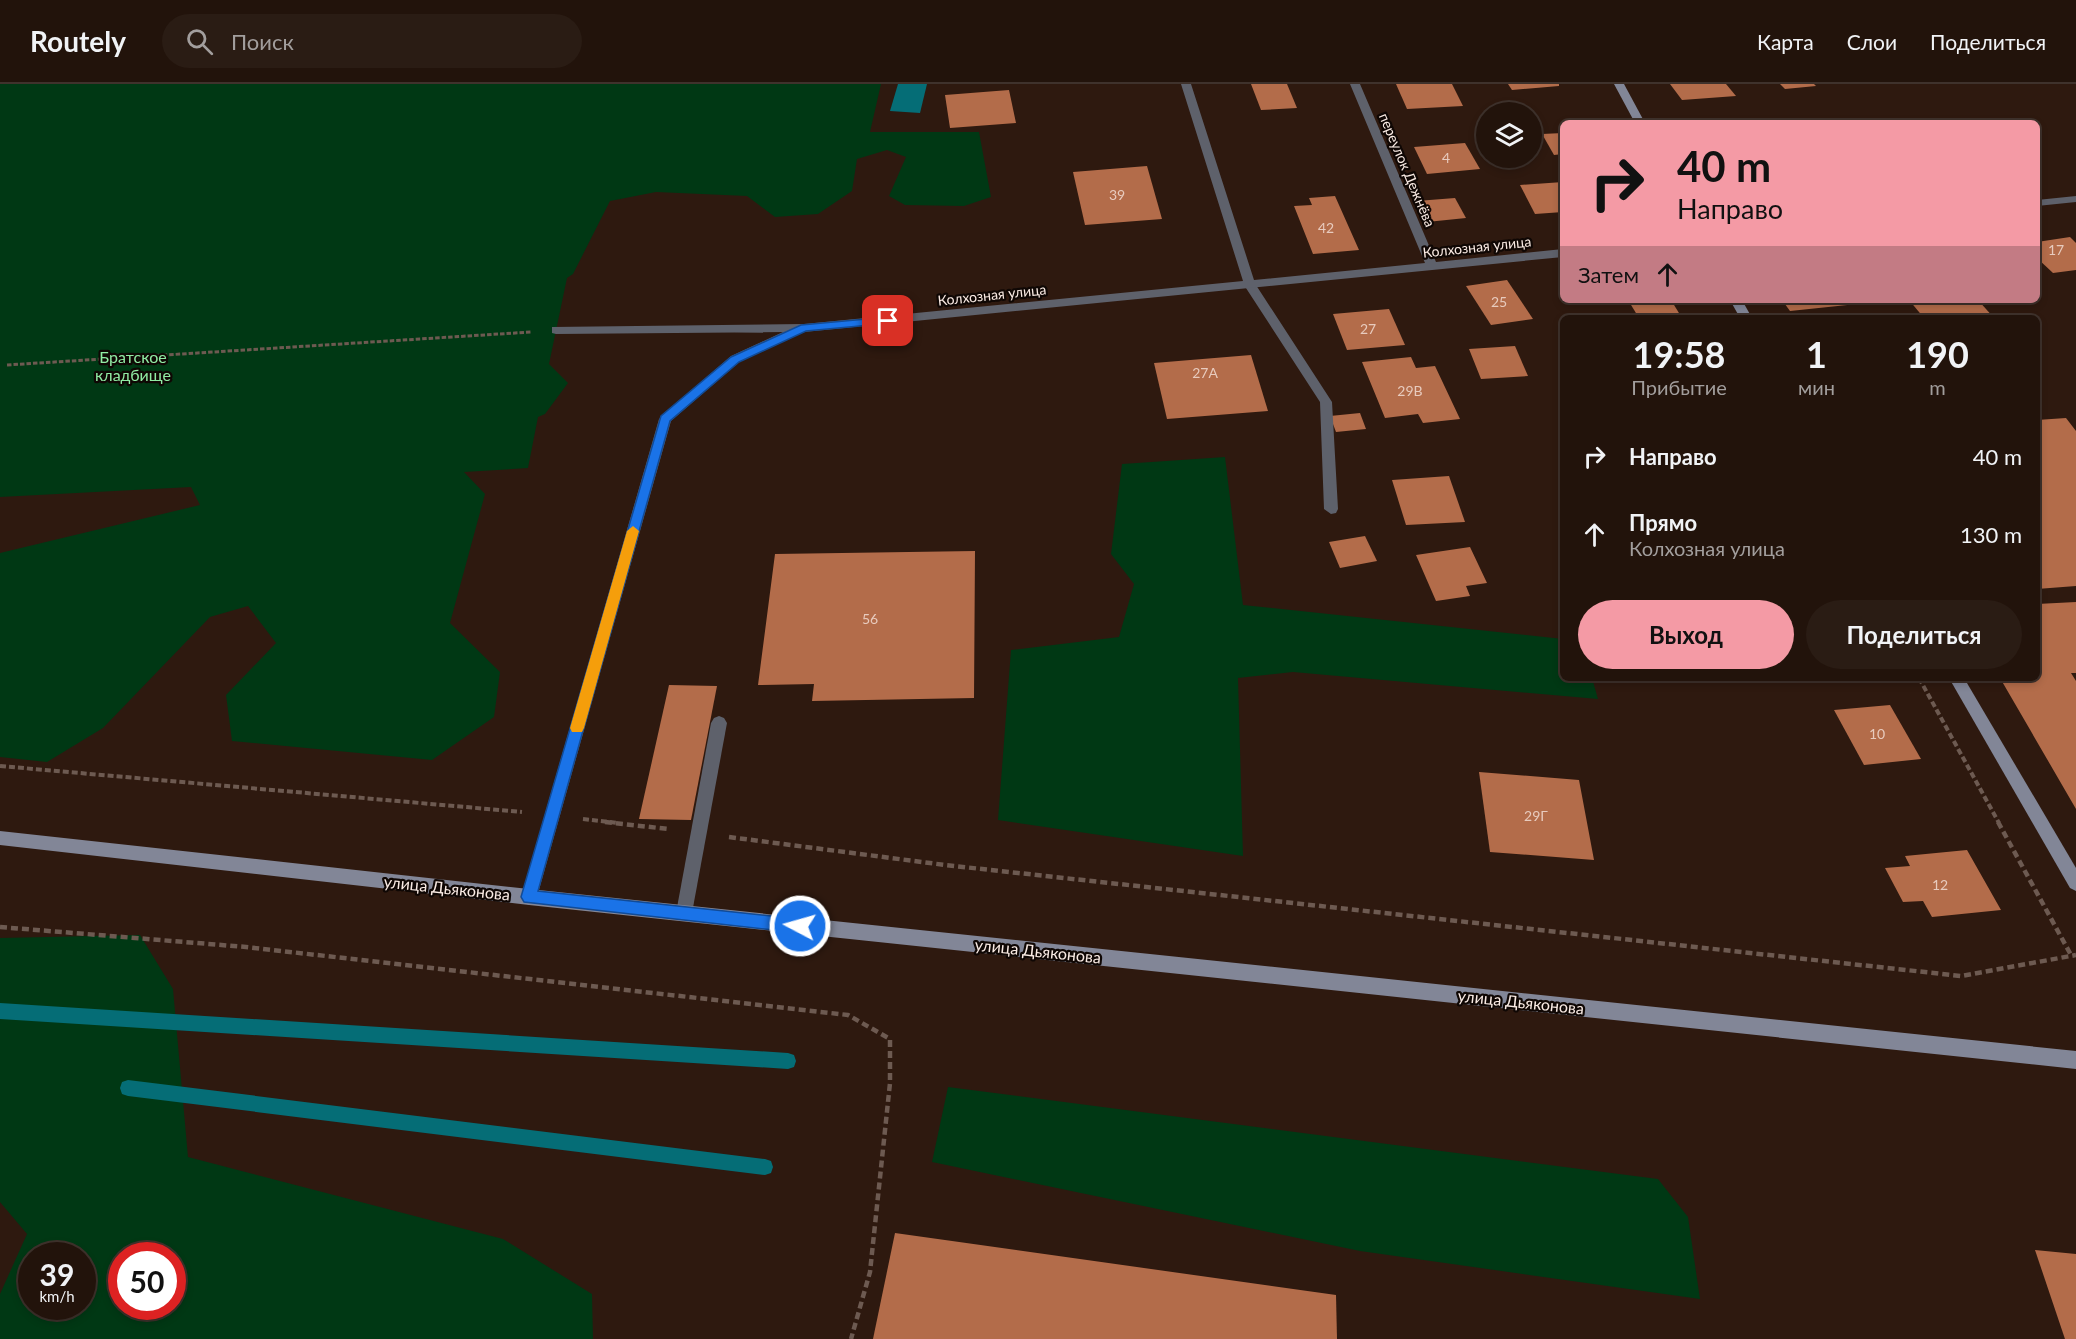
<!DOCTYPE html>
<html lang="ru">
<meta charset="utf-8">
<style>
body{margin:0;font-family:Lato,sans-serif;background:#2a1c14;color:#f1f3f6;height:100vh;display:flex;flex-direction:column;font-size:22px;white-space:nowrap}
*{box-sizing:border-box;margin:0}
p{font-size:20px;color:#a29e9d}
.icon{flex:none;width:33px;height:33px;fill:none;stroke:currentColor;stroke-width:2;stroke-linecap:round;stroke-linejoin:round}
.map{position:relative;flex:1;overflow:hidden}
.sheet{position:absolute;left:1560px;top:231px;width:480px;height:366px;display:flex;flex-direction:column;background:#22130b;border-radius:9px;box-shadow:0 3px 9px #0003,0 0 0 2px #3f322c}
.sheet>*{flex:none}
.banner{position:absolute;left:1560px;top:36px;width:480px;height:183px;border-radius:9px;box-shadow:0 3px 9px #0003,0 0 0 2px #3f322c;background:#f49aa5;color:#111;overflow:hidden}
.controls{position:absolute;left:1476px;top:18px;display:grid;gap:12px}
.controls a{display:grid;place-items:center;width:66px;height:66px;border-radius:50%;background:#22130b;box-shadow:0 3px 9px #0003,0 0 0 2px #3f322c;font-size:30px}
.speed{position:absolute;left:18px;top:1158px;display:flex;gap:12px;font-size:30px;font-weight:700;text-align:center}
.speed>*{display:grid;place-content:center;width:78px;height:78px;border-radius:50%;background:#22130b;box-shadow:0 3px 9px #0003,0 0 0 2px #3f322c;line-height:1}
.speed small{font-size:15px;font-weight:400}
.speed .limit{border:9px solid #d22;background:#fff;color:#111}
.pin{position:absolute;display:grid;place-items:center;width:51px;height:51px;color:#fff;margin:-26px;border-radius:12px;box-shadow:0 3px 9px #0006}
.me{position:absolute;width:66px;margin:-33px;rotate:276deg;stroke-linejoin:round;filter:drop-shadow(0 0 4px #0008)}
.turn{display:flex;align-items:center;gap:21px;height:126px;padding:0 18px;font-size:27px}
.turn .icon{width:78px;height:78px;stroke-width:2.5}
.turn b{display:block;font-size:42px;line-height:51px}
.then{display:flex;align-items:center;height:57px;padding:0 18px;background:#0003;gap:12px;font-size:22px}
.eta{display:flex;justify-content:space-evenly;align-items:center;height:102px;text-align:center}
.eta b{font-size:36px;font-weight:700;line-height:42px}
.primary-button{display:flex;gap:12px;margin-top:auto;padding:12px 18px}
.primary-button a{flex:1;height:69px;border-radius:36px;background:#f49aa5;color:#111;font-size:24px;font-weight:700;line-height:69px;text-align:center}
.primary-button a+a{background:#2a1c14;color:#f1f3f6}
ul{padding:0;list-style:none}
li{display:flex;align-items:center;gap:18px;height:78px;padding:0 18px}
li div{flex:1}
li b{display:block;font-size:22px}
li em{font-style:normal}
header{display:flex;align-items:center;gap:36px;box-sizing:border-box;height:84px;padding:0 30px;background:#22130b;border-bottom:2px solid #3f322c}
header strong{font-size:28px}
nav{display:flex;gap:33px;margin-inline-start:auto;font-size:21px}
.search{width:420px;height:54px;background:#2a1c14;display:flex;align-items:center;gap:15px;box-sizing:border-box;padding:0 21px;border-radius:33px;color:#a29e9d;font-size:22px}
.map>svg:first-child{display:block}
.green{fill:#003814;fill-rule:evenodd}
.water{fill:#056d76}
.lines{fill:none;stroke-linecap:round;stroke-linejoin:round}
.stream{fill:#056d76;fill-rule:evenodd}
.building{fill:#b36c4a}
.path-far2{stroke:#6d5a51;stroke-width:3;stroke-dasharray:4.5 2;stroke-linecap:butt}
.path-far1{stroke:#6d5a51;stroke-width:4;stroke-dasharray:6 3;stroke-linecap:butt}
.path{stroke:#6d5a51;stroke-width:4.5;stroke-dasharray:7 4;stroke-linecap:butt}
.service{fill:#5e616b;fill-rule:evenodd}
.minor{fill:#5e616b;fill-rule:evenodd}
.secondary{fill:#828697;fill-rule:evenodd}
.route{fill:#1a73e8;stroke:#114b97;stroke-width:1.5}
.slow{fill:#f59e0b}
.labels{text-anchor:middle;stroke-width:4.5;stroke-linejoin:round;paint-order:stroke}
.number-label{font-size:14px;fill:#e8cbbe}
.far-street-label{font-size:14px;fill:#faebe4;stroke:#0f0704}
.park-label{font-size:16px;fill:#90eba3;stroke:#0f0704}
.street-label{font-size:16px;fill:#faebe4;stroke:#0f0704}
</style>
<header>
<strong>Routely</strong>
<div class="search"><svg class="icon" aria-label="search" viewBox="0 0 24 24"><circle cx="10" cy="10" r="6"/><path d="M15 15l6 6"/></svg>Поиск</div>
<nav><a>Карта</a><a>Слои</a><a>Поделиться</a></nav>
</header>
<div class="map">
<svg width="2076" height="1255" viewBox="0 0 2076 1255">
<rect width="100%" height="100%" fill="#2e190f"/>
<g class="green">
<polygon points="0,0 881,0 870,48 979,48 991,113 964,122 905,121 889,112 906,73 887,66 857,75 852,107 818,130 775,133 747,112 656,108 610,117 573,190 567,194 549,280 568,299 545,330 538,333 528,384 464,388 485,410 450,539 500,588 494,633 432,676 232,657 226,611 276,559 248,522 210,533 103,644 47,678 0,673 0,469 200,421 191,403 0,413"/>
<polygon points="1225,373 1243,521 1563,555 1563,594 1592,594 1598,615 1293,588 1238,594 1243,772 998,736 1011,566 1119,553 1134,500 1111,470 1122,380"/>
<path d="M140,851l33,54 15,168 315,82 89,55 1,45h-593v-45l27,-60 -27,-32v-264zM32,1172h50v50h-50zM122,1172h50v50h-50z"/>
<polygon points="948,1003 1658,1095 1688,1133 1700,1215 1360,1167 932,1078"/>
</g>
<polygon class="water" points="898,0 927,0 920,29 890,27"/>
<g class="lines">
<g class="stream">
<polygon points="0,919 788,969 794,971 796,977 794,983 788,985 0,935"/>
<polygon points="128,996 765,1075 771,1077 773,1083 771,1089 765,1091 128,1012 122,1010 120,1004 122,998"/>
</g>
</g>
<g class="building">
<polygon points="1251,0 1287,0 1297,24 1261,26"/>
<polygon points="1396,0 1452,0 1463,22 1407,25"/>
<polygon points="1508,0 1559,0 1559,2 1512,6"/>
<polygon points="1670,0 1726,0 1736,12 1682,16"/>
<polygon points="1780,0 1814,0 1816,2 1785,5"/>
<polygon points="1009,6 1016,39 950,44 945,11"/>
<polygon points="1563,49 1563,70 1554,71 1542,50"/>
<polygon points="1465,59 1480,85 1427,90 1414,63"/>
<polygon points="1147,82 1162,135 1085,141 1073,88"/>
<polygon points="1563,98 1563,128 1535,130 1520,101"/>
<polygon points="1335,112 1359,166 1313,170 1294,122 1312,121 1309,114"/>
<polygon points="1455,114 1466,134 1427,138 1417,117"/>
<polygon points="2070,153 2076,159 2076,186 2053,189 2037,174 2037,158"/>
<polygon points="1507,196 1533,235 1491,241 1466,202"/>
<polygon points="1628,216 1671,216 1682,234 1639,234"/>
<polygon points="1782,216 1876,216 1876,218 1790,227"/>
<polygon points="1909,216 1978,216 1994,234 1924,234"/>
<polygon points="1389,225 1405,261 1347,266 1333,230"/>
<polygon points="1515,262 1528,292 1481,295 1469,265"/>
<polygon points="1251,271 1268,327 1167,335 1154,279"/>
<polygon points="1411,273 1416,284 1435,282 1460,335 1423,339 1418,330 1385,334 1362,278"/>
<polygon points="1360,329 1366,345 1336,348 1330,332"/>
<polygon points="2066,334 2076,347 2076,502 2037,505 2037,336"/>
<polygon points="1449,392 1465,438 1406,441 1392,396"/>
<polygon points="1365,452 1377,477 1340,484 1329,458"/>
<polygon points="1470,463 1487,499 1466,502 1470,512 1436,517 1416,471"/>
<polygon points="975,467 974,614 812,617 814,600 758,601 775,470"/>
<polygon points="2076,518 2076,589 2071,589 2076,597 2076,725 2000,594 2037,594 2037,520"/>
<polygon points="669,601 717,602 691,736 639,735"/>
<polygon points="1890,621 1921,675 1864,681 1834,626"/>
<polygon points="1479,688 1579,696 1594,776 1490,768"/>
<polygon points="1967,766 2001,826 1932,833 1923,817 1903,818 1885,784 1910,782 1905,772"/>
<polygon points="895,1149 1336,1211 1337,1255 873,1255"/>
<polygon points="2035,1166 2076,1170 2076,1255 2065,1255"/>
</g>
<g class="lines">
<polyline class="path-far2" points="7,281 531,248"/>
<g class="path-far1">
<polyline points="1919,594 1999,739"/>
<polyline points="0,682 522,728"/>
<polyline points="583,735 618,739"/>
</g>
<g class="path">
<polyline points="605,738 668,745"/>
<polyline points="1998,738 2071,871"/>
<polyline points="729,753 945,781 1961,892 2076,871"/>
<polyline points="0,843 246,863 848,931 890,955 890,999 870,1188 851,1255"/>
</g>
<polygon class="service" points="1250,197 1254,198 1332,318 1338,425 1336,429 1331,430 1324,425 1320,318 1244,201"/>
<g class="minor">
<polygon points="1181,0 1191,0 1254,196 1425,179 1350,0 1360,0 1436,178 1563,165 1563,173 804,248 739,278 671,337 537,813 535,818 529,821 523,818 521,813 659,335 731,272 783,248 556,250 552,249 552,243 804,240 1243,197"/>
<polygon points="2076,112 2076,118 2037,122 2037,116"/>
<polygon points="719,632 724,634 727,639 692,829 690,835 684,837 678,835 676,829 711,639 714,634"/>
</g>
<g class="secondary">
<polygon points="1614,0 1624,0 1645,39 1635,39"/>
<polygon points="1730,216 1742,216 1752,234 1740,234"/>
<polygon points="1949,594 1964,594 2076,784 2076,807 2070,804"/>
<polygon points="0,747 529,805 2076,967 2076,985 529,821 0,761"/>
</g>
</g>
<polygon class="route" points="888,233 893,237 892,239 806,247 739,278 670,337 538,807 800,835 806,837 808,842 806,847 800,849 524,818 521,813 661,332 731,273 801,241"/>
<polygon class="slow" points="633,442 639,447 584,644 582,648 572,648 570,644 627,447"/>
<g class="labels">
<g class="number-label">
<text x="1446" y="79">4</text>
<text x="1117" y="116">39</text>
<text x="1326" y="149">42</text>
<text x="2056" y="171">17</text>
<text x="1499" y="223">25</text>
<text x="1368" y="250">27</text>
<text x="1205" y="294">27А</text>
<text x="1410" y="312">29В</text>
<text x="870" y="540">56</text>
<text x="1877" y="655">10</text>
<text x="1536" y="737">29Г</text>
<text x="1940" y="806">12</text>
</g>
<g class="far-street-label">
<text transform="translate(1407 86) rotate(67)" y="5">переулок Дежнёва</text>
<text transform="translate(1477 163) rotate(-6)" y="5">Колхозная улица</text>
<text transform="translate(992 211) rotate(-6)" y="5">Колхозная улица</text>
</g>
<g class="park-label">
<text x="133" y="279">Братское<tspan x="133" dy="18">кладбище</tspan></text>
</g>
<g class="street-label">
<text transform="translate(447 804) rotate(6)" y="6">улица Дьяконова</text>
<text transform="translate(1038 867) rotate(6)" y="6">улица Дьяконова</text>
<text transform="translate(1521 918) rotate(6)" y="6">улица Дьяконова</text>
</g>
</g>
</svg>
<div class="controls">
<a><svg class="icon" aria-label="layers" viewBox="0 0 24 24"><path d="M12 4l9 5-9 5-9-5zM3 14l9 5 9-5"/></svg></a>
</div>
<div class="speed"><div>39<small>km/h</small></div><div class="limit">50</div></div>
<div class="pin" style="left:888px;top:237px;background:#d93025"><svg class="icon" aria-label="arrive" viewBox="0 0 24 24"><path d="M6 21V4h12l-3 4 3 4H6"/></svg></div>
<svg class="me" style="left:800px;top:842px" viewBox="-20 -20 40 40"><circle r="17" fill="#1a73e8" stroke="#fff" stroke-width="3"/><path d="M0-11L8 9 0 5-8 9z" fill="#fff"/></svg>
<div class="banner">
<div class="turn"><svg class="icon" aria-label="right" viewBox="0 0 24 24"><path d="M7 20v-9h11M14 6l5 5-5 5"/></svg><div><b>40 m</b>Направо</div></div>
<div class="then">Затем<svg class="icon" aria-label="ahead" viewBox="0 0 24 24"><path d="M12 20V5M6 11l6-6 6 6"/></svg></div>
</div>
<section class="sheet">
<div class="eta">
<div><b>19:58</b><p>Прибытие</p></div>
<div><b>1</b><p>мин</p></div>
<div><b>190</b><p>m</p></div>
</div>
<ul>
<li><svg class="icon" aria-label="right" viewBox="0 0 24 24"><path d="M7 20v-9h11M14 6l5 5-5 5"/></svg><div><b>Направо</b></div><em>40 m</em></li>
<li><svg class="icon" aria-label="ahead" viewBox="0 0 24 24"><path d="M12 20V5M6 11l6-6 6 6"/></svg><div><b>Прямо</b><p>Колхозная улица</p></div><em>130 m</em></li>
</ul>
<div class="primary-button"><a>Выход</a><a>Поделиться</a></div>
</section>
</div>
